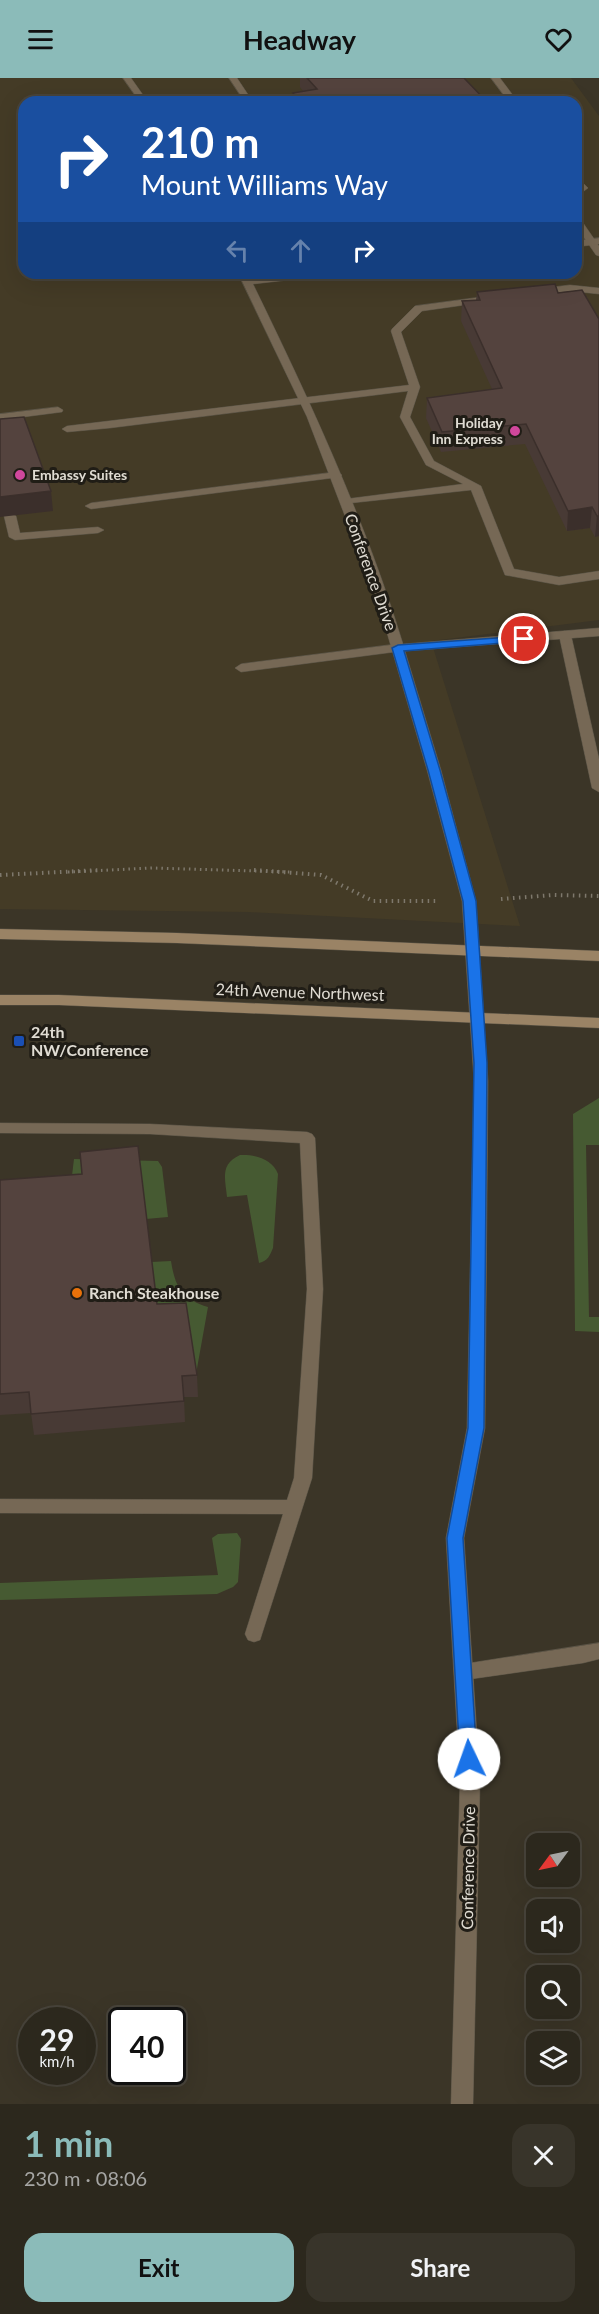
<!DOCTYPE html>
<meta charset="utf-8">
<style>
body{margin:0;font-family:Lato,sans-serif;background:#38342a;color:#f1f3f6;height:100vh;display:flex;flex-direction:column;font-size:22px;white-space:nowrap}
*{box-sizing:border-box;margin:0}
p{font-size:20px;color:#a6a6a4}
.icon{flex:none;width:33px;height:33px;fill:none;stroke:currentColor;stroke-width:2;stroke-linecap:round;stroke-linejoin:round}
.map{position:relative;height:2026px;overflow:hidden}
.sheet{display:flex;flex-direction:column;background:#2c281d;flex:1}
.sheet>*{flex:none}
.top-card{position:absolute;left:18px;top:18px;width:564px;height:183px;border-radius:18px;box-shadow:0 6px 24px #0002,0 0 0 2px #48443b;background:#1a4fa0;color:#fff;overflow:hidden}
.needle{width:39px;rotate:237deg}
.buttons{position:absolute;left:526px;top:1755px;display:grid;gap:12px}
.buttons a{display:grid;place-items:center;width:54px;height:54px;border-radius:12px;background:#2c281d;box-shadow:0 6px 24px #0002,0 0 0 2px #48443b;font-size:30px}
.speed{position:absolute;left:18px;top:1929px;display:flex;gap:12px;font-size:30px;font-weight:700;text-align:center}
.speed>*{display:grid;place-content:center;width:78px;height:78px;border-radius:50%;background:#2c281d;box-shadow:0 6px 24px #0002,0 0 0 2px #48443b;line-height:1}
.speed small{font-size:15px;font-weight:400}
.speed .limit{border:3px solid #111;border-radius:9px;background:#fff;color:#111}
.pin{position:absolute;display:grid;place-items:center;width:51px;height:51px;color:#fff;margin:-26px;border:3px solid #fff;border-radius:50%;box-shadow:0 2px 6px #0007}
.me{position:absolute;width:66px;margin:-33px;rotate:357deg;stroke-linejoin:round;filter:drop-shadow(0 0 4px #0008)}
.turn{display:flex;align-items:center;gap:21px;height:126px;padding:0 24px;font-size:27px}
.turn .icon{width:78px;height:78px;stroke-width:2.5}
.turn b{display:block;font-size:42px;line-height:51px}
.lanes{display:flex;align-items:center;height:57px;padding:0 24px;background:#0003;justify-content:center;gap:30px;direction:ltr}
.lanes .off{opacity:.35}
.round{display:grid;place-items:center;flex:none;width:63px;height:63px;border-radius:18px;background:#38342a}
.headline{display:flex;align-items:center;justify-content:space-between;height:102px;padding:0 24px}
h1{font-size:36px;font-weight:700;line-height:45px;color:#8bbbb9}
.action{display:flex;gap:12px;margin-top:auto;padding:12px 24px}
.action a{flex:1;height:69px;border-radius:18px;background:#8bbbb9;color:#111;font-size:24px;font-weight:700;line-height:69px;text-align:center}
.action a+a{background:#38342a;color:#f1f3f6}
header{display:flex;justify-content:space-between;align-items:center;height:78px;padding:0 24px;background:#8bbbb9;color:#111;font-size:27px;font-weight:700}
.map>svg:first-child{display:block}
.built{fill:#443b26;fill-rule:evenodd}
.green{fill:#465a32}
.lines{fill:none;stroke-linecap:round;stroke-linejoin:round}
.service-casing{stroke:#595346;stroke-width:1}
.minor-casing{stroke:#595346;stroke-width:1}
.tertiary-casing{stroke:#595346;stroke-width:1}
.secondary-casing{stroke:#595346;stroke-width:1}
.path-far1{stroke:#7e786c;stroke-width:3;stroke-dasharray:1.5 4;stroke-linecap:butt}
.path{stroke:#7e786c;stroke-width:4;stroke-dasharray:1.5 4.5;stroke-linecap:butt}
.service{fill:#766855;fill-rule:evenodd}
.minor{fill:#766855;fill-rule:evenodd}
.tertiary{fill:#766855;fill-rule:evenodd}
.secondary{fill:#9a8365;fill-rule:evenodd}
.wall{fill:#483a35}
.shaded-wall{fill:#3b2f2b}
.building{fill:#54433e;stroke:#3b2f2b;stroke-width:1.5}
.route{fill:#1a73e8;stroke:#114b97;stroke-width:1.5}
.hotel-dot{fill:#d1479c;stroke:#201d16;stroke-width:2}
.transit-dot{fill:#1a4fb4;stroke:#201d16;stroke-width:2}
.food-dot{fill:#e8710a;stroke:#201d16;stroke-width:2}
.labels{text-anchor:middle;stroke-width:6;stroke-linejoin:round;paint-order:stroke}
.far-poi-label{font-size:14px;font-weight:bold;fill:#e0dcd3;stroke:#201d16;text-anchor:end}
.street-label{font-size:16px;fill:#e0dcd3;stroke:#201d16}
.poi-label{font-size:16px;font-weight:bold;fill:#e0dcd3;stroke:#201d16;text-anchor:start}
</style>
<header><svg class="icon" aria-label="menu" viewBox="0 0 24 24"><path d="M4 6h16M4 12h16M4 18h16"/></svg>Headway<svg class="icon" aria-label="heart" viewBox="0 0 24 24"><path d="M12 20l-8-8c-3-5 5-10 8-4 3-6 11-1 8 4z"/></svg></header>
<div class="map">
<svg width="599" height="2026" viewBox="0 0 599 2026">
<rect width="100%" height="100%" fill="#3b3527"/>
<path class="built" d="M0,0h571l28,38v504l-168,21 89,285 -272,-14 -248,-3zM24,24h552v171h-552z"/>
<g class="green">
<polygon points="599,1020 599,1067 586,1067 589,1239 599,1239 599,1254 575,1253 573,1036"/>
<path d="M240,1077c14,-1 33,4 38,19l-5,74c-3,7 -5,13 -14,15l-12,-68 -20,2c-2,-19 -7,-33 13,-42z"/>
<polygon points="74,1081 158,1083 162,1089 168,1139 146,1141 70,1114"/>
<path d="M171,1183c4,26 11,38 37,46l-12,67 -37,-49 -8,-63z"/>
<polygon points="237,1455 241,1461 238,1504 233,1509 217,1516 0,1522 0,1505 218,1497 212,1460 218,1456"/>
</g>
<g class="lines">
<defs>
<g id="service">
<polygon points="229,0 237,0 253,24 245,24"/>
<polygon points="491,0 500,0 518,24 509,24"/>
<polygon points="576,98 588,110 576,119"/>
<polygon points="576,138 579,139 599,168 599,178 596,177 576,148"/>
<polygon points="570,207 599,210 599,216 570,213 538,217 533,214 538,211"/>
<polygon points="482,219 486,220 486,224 422,233 401,254 420,309 410,339 434,383 481,408 514,491 559,499 599,493 599,501 559,507 505,497 471,412 342,426 342,422 346,421 463,406 426,387 400,339 408,313 110,350 67,354 62,351 67,348 409,307 391,253 392,251 415,228"/>
<polygon points="58,329 63,332 62,334 0,342 0,336"/>
<polygon points="336,394 342,397 340,399 91,431 85,428 91,425"/>
<polygon points="10,435 16,438 20,455 98,449 104,452 98,455 15,462 9,459 4,438"/>
<polygon points="565,553 571,557 599,681 599,714 592,710 559,557"/>
<polygon points="398,566 404,570 402,573 241,594 235,590 241,586"/>
<polygon points="0,1045 150,1046 307,1054 312,1056 315,1060 323,1211 312,1400 260,1562 254,1564 248,1562 245,1556 283,1436 0,1435 0,1421 287,1422 294,1400 307,1211 300,1065 150,1056 0,1055"/>
</g>
<polygon id="minor" points="599,1565 599,1581 583,1585 464,1602 457,1600 455,1594 457,1588 464,1586"/>
<g id="tertiary">
<polygon points="123,0 131,0 148,24 140,24"/>
<polygon points="599,160 599,166 576,169 576,163"/>
<path d="M238,195h10l3,6 47,-6h30l-5,3 -70,8c57,117 112,235 150,360l196,-16v8l-194,15 36,119 35,131 12,180 -3,347 -21,110 16,243 -7,323h-22l9,-323 -14,-243 21,-110 7,-347 -12,-180 -35,-131 -49,-168 -71,-185z"/>
</g>
<g id="secondary">
<polygon points="0,851 177,855 599,873 599,883 177,865 0,861"/>
<polygon points="0,917 59,917 599,940 599,950 59,927 0,927"/>
</g>
</defs>
<use href="#service" class="service-casing"/>
<use href="#minor" class="minor-casing"/>
<use href="#tertiary" class="tertiary-casing"/>
<use href="#secondary" class="secondary-casing"/>
<polyline class="path-far1" points="68,794 152,790 290,794"/>
<g class="path">
<polyline points="254,792 321,797 373,823 437,823"/>
<polyline points="0,797 101,792"/>
<polyline points="501,821 553,817 599,818"/>
</g>
<use href="#service" class="service"/>
<use href="#minor" class="minor"/>
<use href="#tertiary" class="tertiary"/>
<use href="#secondary" class="secondary"/>
</g>
<g class="wall">
<polygon points="300,0 464,0 487,24 293,24 293,15 303,13 300,9"/>
<polygon points="582,212 599,458 595,459 590,450 567,453 525,366 441,374 426,340 427,320 492,311 461,243 462,223 476,222 477,214 558,215"/>
<polygon points="80,1074 157,1226 197,1297 198,1319 184,1319 185,1344 34,1357 31,1335 0,1337 0,1102 82,1096"/>
</g>
<g class="shaded-wall">
<polygon points="323,18 323,24 298,24 298,21"/>
<polygon points="51,413 53,433 0,439 0,419"/>
<polygon points="592,429 590,450 567,453 568,433"/>
<polygon points="597,438 599,438 599,458 595,459"/>
</g>
<g class="building">
<polygon points="307,0 464,0 487,24 399,24 398,23 379,24 377,22 365,24 328,24 323,18 298,21 293,15 317,11"/>
<polygon points="555,206 558,215 582,212 599,241 599,438 597,438 592,429 568,433 526,346 442,354 427,320 502,310 462,223 480,222 477,214"/>
<polygon points="24,339 51,413 0,419 0,341"/>
<polygon points="138,1068 157,1226 186,1225 197,1297 182,1298 184,1323 31,1336 29,1314 0,1316 0,1102 82,1096 80,1074"/>
</g>
<polygon class="route" points="524,558 529,561 528,563 404,573 440,692 476,823 487,985 484,1350 463,1460 477,1681 475,1687 469,1689 463,1687 460,1681 447,1460 468,1350 474,985 463,823 428,692 392,570 398,567"/>
<g class="hotel-dot">
<circle cx="515" cy="353" r="6"/>
<circle cx="20" cy="397" r="6"/>
</g>
<rect class="transit-dot" x="13" y="957" width="12" height="12" rx="3"/>
<circle class="food-dot" cx="77" cy="1215" r="6"/>
<g class="labels">
<g class="far-poi-label">
<text x="503" y="350">Holiday<tspan x="503" dy="16">Inn Express</tspan></text>
<text x="32" y="402" text-anchor="start">Embassy Suites</text>
</g>
<g class="street-label">
<text transform="translate(371 494) rotate(70)" y="6">Conference Drive</text>
<text transform="translate(300 914) rotate(2)" y="6">24th Avenue Northwest</text>
<text transform="translate(468 1790) rotate(-89)" y="6">Conference Drive</text>
</g>
<g class="poi-label">
<text x="31" y="960">24th<tspan x="31" dy="18">NW/Conference</tspan></text>
<text x="89" y="1221">Ranch Steakhouse</text>
</g>
</g>
</svg>
<div class="buttons">
<a><svg class="needle" viewBox="-14 -14 28 28"><path d="M0-13l5 13h-10z" fill="#e53935"/><path d="M0 13l5-13h-10z" fill="#a6a6a4"/></svg></a>
<a><svg class="icon" aria-label="sound" viewBox="0 0 24 24"><path d="M4 9h4l5-4v14l-5-4H4zM17 9q2 3 0 6"/></svg></a>
<a><svg class="icon" aria-label="search" viewBox="0 0 24 24"><circle cx="10" cy="10" r="6"/><path d="M15 15l6 6"/></svg></a>
<a><svg class="icon" aria-label="layers" viewBox="0 0 24 24"><path d="M12 4l9 5-9 5-9-5zM3 14l9 5 9-5"/></svg></a>
</div>
<div class="speed"><div>29<small>km/h</small></div><div class="limit">40</div></div>
<div class="pin" style="left:524px;top:561px;background:#d93025"><svg class="icon" aria-label="arrive" viewBox="0 0 24 24"><path d="M6 21V4h12l-3 4 3 4H6"/></svg></div>
<svg class="me" style="left:469px;top:1681px" viewBox="-20 -20 40 40"><circle r="19" fill="#fff"/><path d="M0-13L10 11 0 6-10 11z" fill="#1a73e8"/></svg>
<div class="top-card">
<div class="turn"><svg class="icon" aria-label="right" viewBox="0 0 24 24"><path d="M7 20v-9h11M14 6l5 5-5 5"/></svg><div><b>210 m</b>Mount Williams Way</div></div>
<div class="lanes"><svg class="icon off" aria-label="left" viewBox="0 0 24 24"><path d="M17 20v-9H6M10 6l-5 5 5 5"/></svg><svg class="icon off" aria-label="ahead" viewBox="0 0 24 24"><path d="M12 20V5M6 11l6-6 6 6"/></svg><svg class="icon" aria-label="right" viewBox="0 0 24 24"><path d="M7 20v-9h11M14 6l5 5-5 5"/></svg></div>
</div>
</div>
<section class="sheet">
<div class="headline"><div><h1>1 min</h1><p>230 m · 08:06</p></div><a class="round"><svg class="icon" aria-label="close" viewBox="0 0 24 24"><path d="M6 6l12 12M18 6L6 18"/></svg></a></div>
<div class="action"><a>Exit</a><a>Share</a></div>
</section>
